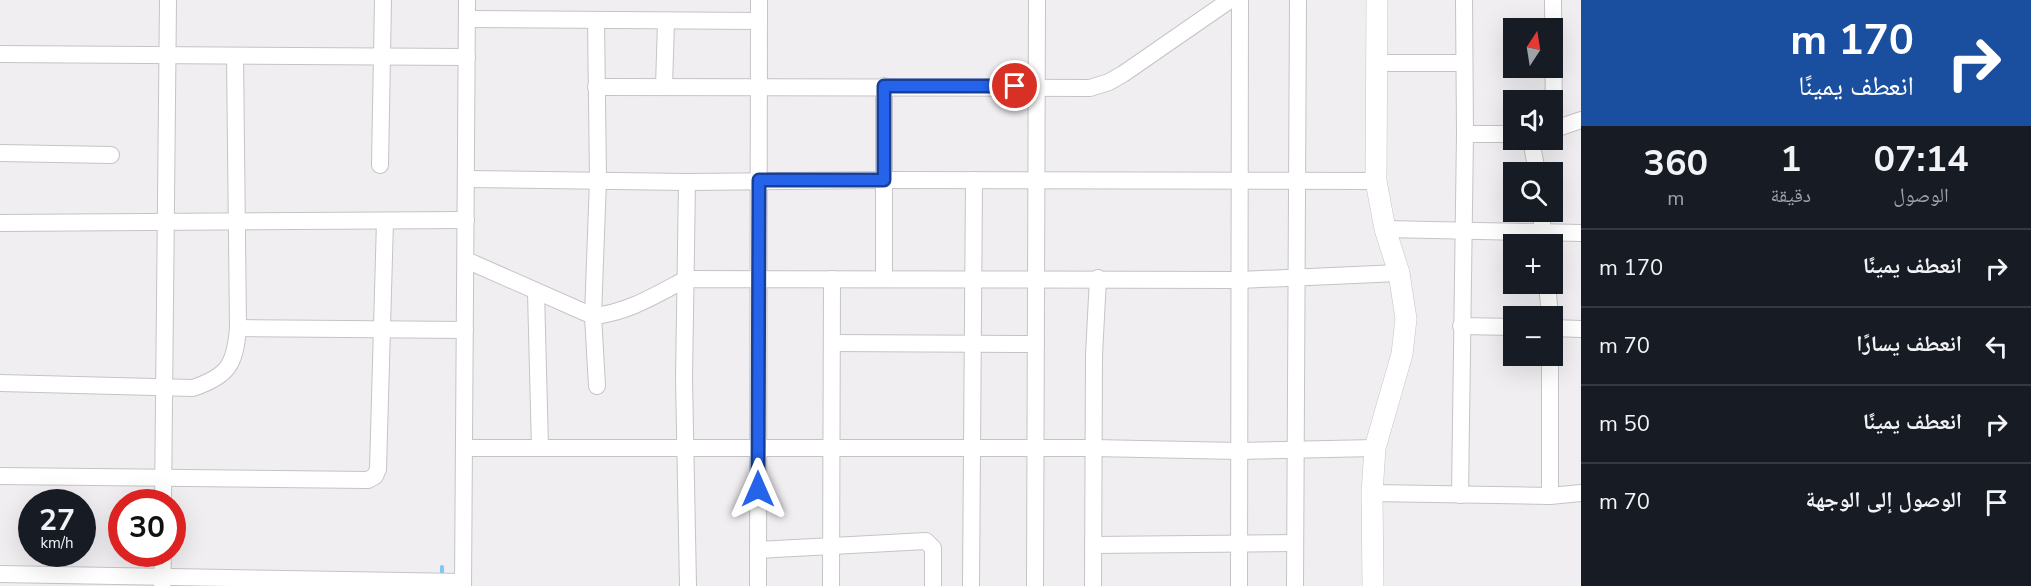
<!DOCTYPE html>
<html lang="ar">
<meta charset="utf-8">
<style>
body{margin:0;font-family:"Nunito Sans","Noto Naskh Arabic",sans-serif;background:#20242c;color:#f1f3f6;direction:rtl;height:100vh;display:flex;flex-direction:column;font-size:22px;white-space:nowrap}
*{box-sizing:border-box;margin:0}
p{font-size:20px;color:#9ea1a6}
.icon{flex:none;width:33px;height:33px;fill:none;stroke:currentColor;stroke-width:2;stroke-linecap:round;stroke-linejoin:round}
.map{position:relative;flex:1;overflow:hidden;direction:ltr}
.panel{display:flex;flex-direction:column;background:#171b24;width:450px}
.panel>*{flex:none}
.guide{background:#1a4fa0;color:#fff;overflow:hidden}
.needle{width:39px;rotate:12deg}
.buttons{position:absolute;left:1503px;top:18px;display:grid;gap:12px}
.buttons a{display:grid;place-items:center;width:60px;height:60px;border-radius:0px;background:#171b24;box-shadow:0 6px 24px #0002;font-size:30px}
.speed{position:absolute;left:18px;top:489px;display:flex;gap:12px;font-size:30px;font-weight:700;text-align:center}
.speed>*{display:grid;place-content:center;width:78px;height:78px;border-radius:50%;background:#171b24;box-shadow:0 6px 24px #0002;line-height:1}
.speed small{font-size:15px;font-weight:400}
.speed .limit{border:9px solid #d22;background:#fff;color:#111}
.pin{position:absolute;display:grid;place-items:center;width:51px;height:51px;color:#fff;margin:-26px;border:3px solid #fff;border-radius:50%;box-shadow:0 2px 6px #0007}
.me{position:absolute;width:66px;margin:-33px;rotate:0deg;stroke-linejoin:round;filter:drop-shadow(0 0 4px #0008)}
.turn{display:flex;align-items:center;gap:21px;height:126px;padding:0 18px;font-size:27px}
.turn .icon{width:78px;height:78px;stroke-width:2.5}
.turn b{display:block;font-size:42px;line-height:51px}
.eta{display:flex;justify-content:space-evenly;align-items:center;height:102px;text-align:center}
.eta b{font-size:36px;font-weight:700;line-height:42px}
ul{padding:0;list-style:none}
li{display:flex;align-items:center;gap:18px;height:78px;padding:0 18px;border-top:2px solid #363941}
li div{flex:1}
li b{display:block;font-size:22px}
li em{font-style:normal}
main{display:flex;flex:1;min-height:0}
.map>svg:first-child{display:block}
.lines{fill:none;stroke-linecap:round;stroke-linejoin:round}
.stream{stroke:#7ac9f3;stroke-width:4}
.minor-casing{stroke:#c5c3c7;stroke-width:18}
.major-casing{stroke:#c5c3c7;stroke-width:22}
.minor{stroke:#fff;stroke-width:16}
.major{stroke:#fff;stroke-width:21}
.route-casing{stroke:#184099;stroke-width:15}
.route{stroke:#2563eb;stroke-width:10}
</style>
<main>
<section class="panel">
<div class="guide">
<div class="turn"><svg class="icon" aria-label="right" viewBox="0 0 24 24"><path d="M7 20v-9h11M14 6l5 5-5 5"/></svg><div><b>170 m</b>انعطف يمينًا</div></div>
</div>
<div class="eta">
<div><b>07:14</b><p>الوصول</p></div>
<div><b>1</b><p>دقيقة</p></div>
<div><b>360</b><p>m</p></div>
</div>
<ul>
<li><svg class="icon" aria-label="right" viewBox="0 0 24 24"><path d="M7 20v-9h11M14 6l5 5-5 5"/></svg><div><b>انعطف يمينًا</b></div><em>170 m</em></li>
<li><svg class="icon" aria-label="left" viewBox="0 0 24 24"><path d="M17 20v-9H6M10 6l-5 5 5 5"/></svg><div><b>انعطف يسارًا</b></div><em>70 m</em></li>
<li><svg class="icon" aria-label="right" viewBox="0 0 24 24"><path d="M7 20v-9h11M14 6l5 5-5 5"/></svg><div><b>انعطف يمينًا</b></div><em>50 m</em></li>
<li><svg class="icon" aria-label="arrive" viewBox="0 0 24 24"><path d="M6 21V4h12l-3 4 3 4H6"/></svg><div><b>الوصول إلى الوجهة</b></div><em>70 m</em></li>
</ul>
</section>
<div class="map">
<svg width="1581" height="586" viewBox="0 0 1581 586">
<rect width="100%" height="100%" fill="#f1eef2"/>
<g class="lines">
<polyline class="stream" points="442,578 442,567"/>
<defs>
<g id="minor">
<polyline points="1553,0 1554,130"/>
<polyline points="467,19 759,21"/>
<polyline points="596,20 598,180 593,316 597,386"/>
<polyline points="0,54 467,57"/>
<polyline points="1377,63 1463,63"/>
<polyline points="596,87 1090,88 1109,82 1123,74 1230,0"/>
<polyline points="664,87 666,21"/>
<polyline points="1552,130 1581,120"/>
<polyline points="1465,134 1514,134"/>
<polyline points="1531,140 1537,172"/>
<polyline points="0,153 111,155"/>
<polyline points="380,165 383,0"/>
<polyline points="466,179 687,182 883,180 1376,181"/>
<polyline points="687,182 684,379 688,586"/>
<polyline points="1541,212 1544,243"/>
<polyline points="0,223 466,220"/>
<polyline points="1385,229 1581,233"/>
<path d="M466,260l127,56c34,-3 63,-21 93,-37l553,1 160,-7"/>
<polyline points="884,278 884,86"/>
<polyline points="1547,284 1550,316"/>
<polyline points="536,292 540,448"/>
<polyline points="1461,326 1514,327"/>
<polyline points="238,328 465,330"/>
<polyline points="1552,328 1581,329"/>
<polyline points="832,343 1036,344"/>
<path d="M0,383l193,5c35,-12 42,-23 45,-60l-3,-272"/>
<polyline points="464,448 1093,448 1239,451 1375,448"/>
<polyline points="0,476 368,480 375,476 378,469 385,221"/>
<polyline points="1372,493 1550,496 1581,493"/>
<polyline points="1460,495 1465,134 1464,0"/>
<polyline points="1550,496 1550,356"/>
<polyline points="163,502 168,0"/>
<polyline points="1093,545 1295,543"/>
<polyline points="758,550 926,541 933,548 933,586"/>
<polyline points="0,574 463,582"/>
<polyline points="162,586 163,554"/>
<polyline points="463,586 467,0"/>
<polyline points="758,586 759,0"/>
<polyline points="831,586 832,279"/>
<polyline points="971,586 974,180"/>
<polyline points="1035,586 1037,0"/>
<polyline points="1093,586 1094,355 1098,278"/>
<polyline points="1239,586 1240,0"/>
<polyline points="1295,586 1298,0"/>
</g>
<polyline id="major" points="1373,586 1372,493 1375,448 1402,354 1406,319 1399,273 1385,229 1376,181 1377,0"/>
</defs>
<use href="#minor" class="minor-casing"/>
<use href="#major" class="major-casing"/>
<use href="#minor" class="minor"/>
<use href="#major" class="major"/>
</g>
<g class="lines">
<defs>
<polyline id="route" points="758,489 759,180 884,180 884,86 1015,86"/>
</defs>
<use href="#route" class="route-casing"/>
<use href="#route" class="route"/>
</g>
</svg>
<div class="buttons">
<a><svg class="needle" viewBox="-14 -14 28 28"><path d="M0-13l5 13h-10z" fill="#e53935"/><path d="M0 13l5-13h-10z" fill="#9ea1a6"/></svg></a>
<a><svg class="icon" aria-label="sound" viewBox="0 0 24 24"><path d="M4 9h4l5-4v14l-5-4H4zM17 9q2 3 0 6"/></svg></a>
<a><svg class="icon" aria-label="search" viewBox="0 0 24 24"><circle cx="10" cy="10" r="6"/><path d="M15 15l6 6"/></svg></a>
<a>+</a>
<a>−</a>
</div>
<div class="speed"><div>27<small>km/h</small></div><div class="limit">30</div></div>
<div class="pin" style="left:1015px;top:86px;background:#d93025"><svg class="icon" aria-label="arrive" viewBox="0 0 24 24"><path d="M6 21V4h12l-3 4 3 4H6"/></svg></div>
<svg class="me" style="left:758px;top:489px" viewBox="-20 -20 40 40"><path d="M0-17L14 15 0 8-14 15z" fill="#2563eb" stroke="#fff" stroke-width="4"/></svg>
</div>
</main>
